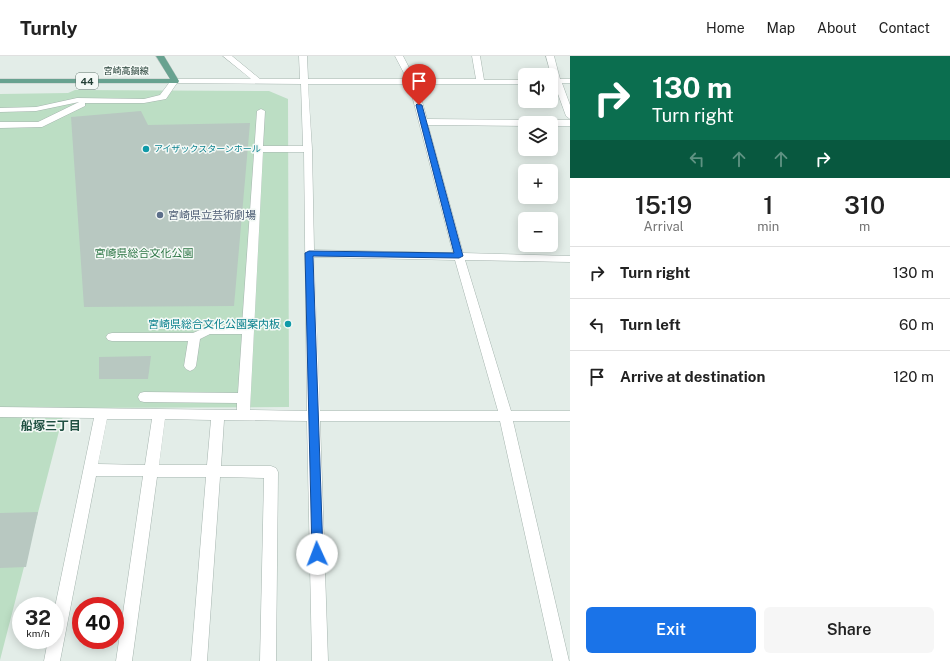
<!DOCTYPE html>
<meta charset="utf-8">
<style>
body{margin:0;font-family:"Public Sans","Noto Sans JP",sans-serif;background:#f6f6f6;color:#222;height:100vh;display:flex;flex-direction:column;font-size:15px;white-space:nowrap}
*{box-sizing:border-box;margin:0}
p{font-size:13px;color:#767676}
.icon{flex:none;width:22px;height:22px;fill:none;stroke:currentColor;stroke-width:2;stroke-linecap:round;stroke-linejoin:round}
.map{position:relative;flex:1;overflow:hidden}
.sheet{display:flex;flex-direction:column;background:#fff;width:380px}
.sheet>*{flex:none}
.banner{background:#0b6e4f;color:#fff;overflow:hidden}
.fabs{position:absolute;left:518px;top:12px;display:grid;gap:8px}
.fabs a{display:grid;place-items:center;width:40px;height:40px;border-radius:6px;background:#fff;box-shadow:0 2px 10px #0003;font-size:20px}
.speed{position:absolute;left:12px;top:541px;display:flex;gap:8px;font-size:20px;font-weight:700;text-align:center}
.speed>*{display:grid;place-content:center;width:52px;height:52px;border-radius:50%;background:#fff;box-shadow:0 2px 10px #0003;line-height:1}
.speed small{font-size:10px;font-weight:400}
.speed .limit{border:6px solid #d22;background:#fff;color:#111}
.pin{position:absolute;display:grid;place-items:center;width:34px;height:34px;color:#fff;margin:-41px -17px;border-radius:50% 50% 50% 0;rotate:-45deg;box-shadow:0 0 4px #0007}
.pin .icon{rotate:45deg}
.me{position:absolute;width:44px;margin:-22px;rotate:358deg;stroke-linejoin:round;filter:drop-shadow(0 0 3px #0008)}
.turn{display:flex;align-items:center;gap:14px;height:84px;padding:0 16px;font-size:18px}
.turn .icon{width:52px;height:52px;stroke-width:2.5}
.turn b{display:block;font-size:28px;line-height:34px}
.lanes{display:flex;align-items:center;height:38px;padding:0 16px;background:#0003;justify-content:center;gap:20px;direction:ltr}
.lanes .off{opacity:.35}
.eta{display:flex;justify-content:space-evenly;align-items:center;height:68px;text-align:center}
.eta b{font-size:24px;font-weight:600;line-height:28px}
.primary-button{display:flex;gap:8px;margin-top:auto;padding:8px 16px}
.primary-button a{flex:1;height:46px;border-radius:6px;background:#1a73e8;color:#fff;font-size:16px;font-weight:600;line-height:46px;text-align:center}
.primary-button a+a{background:#f6f6f6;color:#222}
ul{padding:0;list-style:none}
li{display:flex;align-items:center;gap:12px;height:52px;padding:0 16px;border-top:1px solid #e0e0e0}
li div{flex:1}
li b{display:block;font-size:15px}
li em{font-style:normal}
header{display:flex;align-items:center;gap:24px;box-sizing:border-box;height:56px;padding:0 20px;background:#fff;border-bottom:1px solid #e0e0e0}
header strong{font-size:19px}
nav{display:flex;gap:22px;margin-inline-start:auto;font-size:14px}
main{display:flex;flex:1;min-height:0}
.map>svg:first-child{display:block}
.green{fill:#bcdec4}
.building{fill:#b8c8c1}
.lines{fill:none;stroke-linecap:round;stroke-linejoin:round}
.minor-casing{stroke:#a6b5af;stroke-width:1}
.major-casing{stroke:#c1c9c6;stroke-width:1}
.minor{fill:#fff;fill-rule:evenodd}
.major{fill:#68a290;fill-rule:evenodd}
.route{fill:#1a73e8;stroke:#114b97}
.culture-dot{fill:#0f9aa8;stroke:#f4f9f6;stroke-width:1.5}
.service-dot{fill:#5c6f8a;stroke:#f4f9f6;stroke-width:1.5}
.labels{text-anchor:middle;stroke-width:3;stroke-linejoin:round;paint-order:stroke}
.far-street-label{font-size:9px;fill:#233e35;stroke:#f4f9f6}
.far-culture-label{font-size:9px;fill:#0d838f;stroke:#f4f9f6;text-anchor:start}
.shield{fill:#f4f9f6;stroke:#62766f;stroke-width:1}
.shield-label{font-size:10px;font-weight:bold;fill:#233e35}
.service-label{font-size:11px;fill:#4e5e75;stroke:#f4f9f6;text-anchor:start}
.park-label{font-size:11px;fill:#2d7545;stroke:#f4f9f6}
.culture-label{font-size:11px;fill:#0d838f;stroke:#f4f9f6;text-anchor:end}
.neighbourhood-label{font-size:12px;font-weight:bold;fill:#1f5042;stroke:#f4f9f6}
</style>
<header>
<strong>Turnly</strong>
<nav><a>Home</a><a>Map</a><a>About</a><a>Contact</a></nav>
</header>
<main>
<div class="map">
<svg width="570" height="605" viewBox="0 0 570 605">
<rect width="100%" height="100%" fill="#e3ede8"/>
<polygon class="green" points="75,34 269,35 288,43 289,351 65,352 0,604 0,38 68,37"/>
<g class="building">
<polygon points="141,55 148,69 250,67 234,250 84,251 71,61"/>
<polygon points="151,300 148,323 99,323 99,301"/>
<polygon points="38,456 26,511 0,512 0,457"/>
</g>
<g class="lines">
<defs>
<g id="minor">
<path d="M223,0h9l28,23h40l-1,-23h8l1,23h99l-12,-23h8l12,23h61l-4,-23h8l4,24h41v4h-108l10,35 98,1 4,3h-4v3l-97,-1 35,128 107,3v6l-105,-2 46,151h59v10h-57l56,240h-16l-53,-240h-180l8,240h-16l-5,-240 -83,-1 -3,46h50l5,2 2,4 -2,189h-16l4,-183 -44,-1 -13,184h-16l15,-184h-49l-25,184h-16l27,-185h-47l-36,185h-16l4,-21h7v-33l39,-189 -94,-1v-10l237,3v-7l-93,-1 -4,-1 -2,-4 2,-4 4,-1 94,1 4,-59h-32l-10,5 -4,27 -2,3 -4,2 -4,-2 -2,-3 4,-25h-76l-4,-1 -2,-3 2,-3 4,-1h81l16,-7h33l15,-215 4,-2 4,2 -2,35h40l-2,-62 -124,-1 -11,16 -22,4h-59v3l-43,21 -42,1v-6h38l41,-20 -43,9 -36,1v-4l36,-1 41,-9 67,1 16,-4 12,-16h79zM308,28h101l44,169 -139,-3 -2,-101zM263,96h41l3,259 -57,-1zM314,201l141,3 43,151h-178zM107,363h45l-7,46 -47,-1zM165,363l46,1 -4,45h-48z"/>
<polygon points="546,0 554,0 560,23 570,23 570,27 562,27 570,49 570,63 566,60 554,27 551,27 551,23 552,23"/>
<polygon points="551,64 570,64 570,70 551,70 551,67 547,67"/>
</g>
<polygon id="major" points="156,0 164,0 179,25 178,27 0,27 0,23 170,23"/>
</defs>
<use href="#minor" class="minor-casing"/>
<use href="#major" class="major-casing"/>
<use href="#minor" class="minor"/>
<use href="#major" class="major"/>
</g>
<polygon class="route" points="417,48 422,49 463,200 459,202 313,200 323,498 321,501 317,503 313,501 312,498 305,197 309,195 454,197 416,49"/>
<g class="culture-dot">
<circle cx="146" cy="93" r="4"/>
<circle cx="288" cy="268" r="4"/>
</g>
<circle class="service-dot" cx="160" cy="159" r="4"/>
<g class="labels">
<g class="far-street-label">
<text x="126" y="18">宮崎高鍋線</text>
</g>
<g class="far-culture-label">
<text x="154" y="96">アイザックスターンホール</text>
</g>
<rect class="shield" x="76" y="17" width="22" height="16" rx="3"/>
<g class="shield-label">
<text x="87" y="29">44</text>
</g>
<g class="service-label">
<text x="168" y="163">宮崎県立芸術劇場</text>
</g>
<g class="park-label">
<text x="144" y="201">宮崎県総合文化公園</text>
</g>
<g class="culture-label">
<text x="280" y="272">宮崎県総合文化公園案内板</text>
</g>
<g class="neighbourhood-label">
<text x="51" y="374">船塚三丁目</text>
</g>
</g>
</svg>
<div class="fabs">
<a><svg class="icon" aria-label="sound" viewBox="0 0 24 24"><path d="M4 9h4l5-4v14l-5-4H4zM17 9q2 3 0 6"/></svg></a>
<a><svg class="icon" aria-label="layers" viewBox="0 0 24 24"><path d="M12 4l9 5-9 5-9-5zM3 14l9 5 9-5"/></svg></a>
<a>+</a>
<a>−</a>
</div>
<div class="speed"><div>32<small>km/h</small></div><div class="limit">40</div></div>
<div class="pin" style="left:419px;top:49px;background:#d93025"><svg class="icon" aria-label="arrive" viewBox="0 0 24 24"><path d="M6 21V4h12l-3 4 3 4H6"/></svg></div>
<svg class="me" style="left:317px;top:498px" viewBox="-20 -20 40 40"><circle r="19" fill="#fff"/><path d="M0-13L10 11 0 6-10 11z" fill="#1a73e8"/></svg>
</div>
<section class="sheet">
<div class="banner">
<div class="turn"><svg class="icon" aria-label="right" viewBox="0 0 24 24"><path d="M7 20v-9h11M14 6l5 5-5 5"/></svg><div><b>130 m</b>Turn right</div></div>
<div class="lanes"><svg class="icon off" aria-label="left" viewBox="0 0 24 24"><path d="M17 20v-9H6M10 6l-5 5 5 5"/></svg><svg class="icon off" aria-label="ahead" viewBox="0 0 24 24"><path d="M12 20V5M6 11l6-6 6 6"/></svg><svg class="icon off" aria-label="ahead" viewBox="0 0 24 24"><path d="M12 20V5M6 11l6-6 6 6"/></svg><svg class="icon" aria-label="right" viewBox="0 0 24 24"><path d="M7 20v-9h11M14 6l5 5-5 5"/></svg></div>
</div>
<div class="eta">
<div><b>15:19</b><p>Arrival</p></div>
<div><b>1</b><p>min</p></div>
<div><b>310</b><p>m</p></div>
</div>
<ul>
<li><svg class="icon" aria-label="right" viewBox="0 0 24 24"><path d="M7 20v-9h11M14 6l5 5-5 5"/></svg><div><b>Turn right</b></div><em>130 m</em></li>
<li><svg class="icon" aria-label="left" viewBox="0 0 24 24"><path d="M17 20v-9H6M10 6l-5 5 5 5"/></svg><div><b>Turn left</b></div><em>60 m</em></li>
<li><svg class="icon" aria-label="arrive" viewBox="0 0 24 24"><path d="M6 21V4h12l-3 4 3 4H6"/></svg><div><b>Arrive at destination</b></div><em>120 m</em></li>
</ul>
<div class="primary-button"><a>Exit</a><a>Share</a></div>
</section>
</main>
